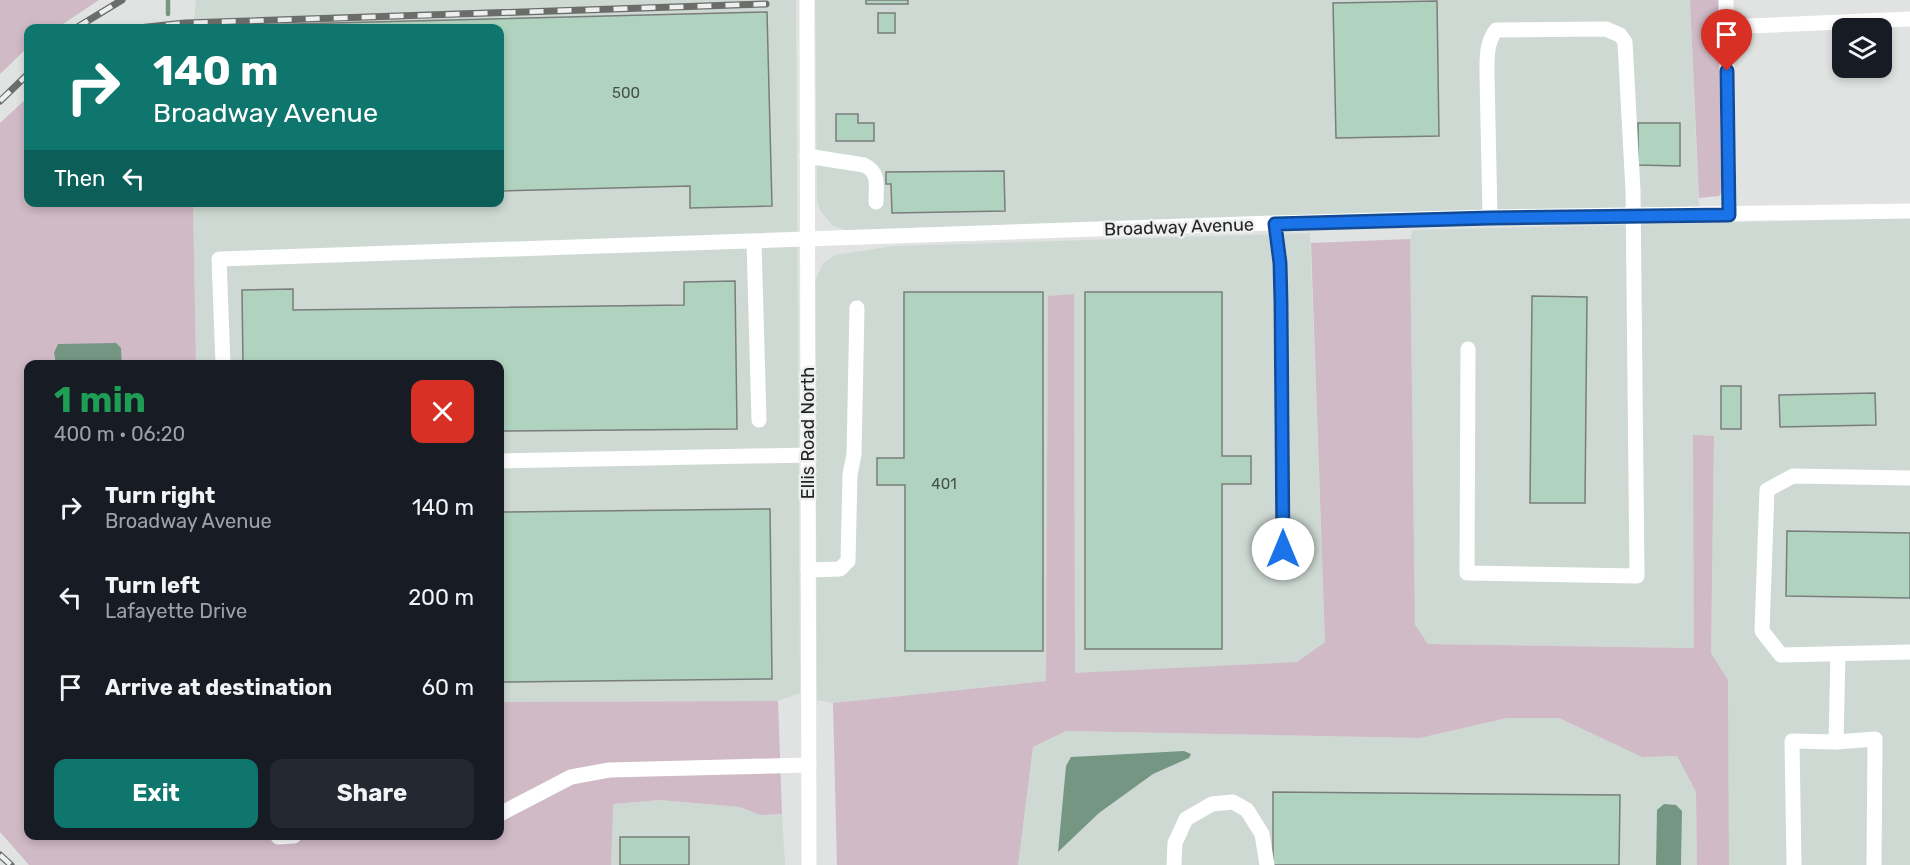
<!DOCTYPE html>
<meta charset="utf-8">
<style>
body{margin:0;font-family:Rubik,sans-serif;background:#242831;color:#f1f3f6;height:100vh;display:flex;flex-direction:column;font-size:22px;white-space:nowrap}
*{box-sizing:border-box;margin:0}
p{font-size:20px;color:#9ea1a6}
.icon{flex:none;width:33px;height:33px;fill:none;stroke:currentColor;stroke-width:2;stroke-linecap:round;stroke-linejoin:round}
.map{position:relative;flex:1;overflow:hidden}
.sheet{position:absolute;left:24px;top:360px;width:480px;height:480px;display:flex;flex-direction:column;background:#171b24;border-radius:12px;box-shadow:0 3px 9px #0003}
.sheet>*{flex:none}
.banner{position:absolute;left:24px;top:24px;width:480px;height:183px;border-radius:12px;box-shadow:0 3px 9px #0003;background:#0f766e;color:#fff;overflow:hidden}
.tools{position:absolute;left:1832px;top:18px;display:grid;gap:12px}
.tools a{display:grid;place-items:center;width:60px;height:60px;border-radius:12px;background:#171b24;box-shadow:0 3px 9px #0003;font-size:30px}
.pin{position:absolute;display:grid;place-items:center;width:51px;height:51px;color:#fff;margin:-62px -26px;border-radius:50% 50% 50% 0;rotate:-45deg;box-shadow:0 0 6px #0007}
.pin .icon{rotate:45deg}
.me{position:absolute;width:66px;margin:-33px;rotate:0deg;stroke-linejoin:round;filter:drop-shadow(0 0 4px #0008)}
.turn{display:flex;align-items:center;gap:21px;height:126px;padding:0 30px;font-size:27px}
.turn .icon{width:78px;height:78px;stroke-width:2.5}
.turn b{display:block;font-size:42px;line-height:51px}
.then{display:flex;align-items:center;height:57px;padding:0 30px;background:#0003;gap:12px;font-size:22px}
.round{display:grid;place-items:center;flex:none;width:63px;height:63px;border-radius:12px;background:#242831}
.overview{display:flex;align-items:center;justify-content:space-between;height:102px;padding:0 30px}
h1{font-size:36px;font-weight:700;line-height:45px;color:#1e9e55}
.cta{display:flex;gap:12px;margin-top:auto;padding:12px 30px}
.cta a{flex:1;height:69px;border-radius:12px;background:#0f766e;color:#fff;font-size:24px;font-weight:700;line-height:69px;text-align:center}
.cta a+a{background:#242831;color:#f1f3f6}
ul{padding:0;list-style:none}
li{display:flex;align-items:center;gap:18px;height:90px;padding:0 30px}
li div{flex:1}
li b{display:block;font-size:22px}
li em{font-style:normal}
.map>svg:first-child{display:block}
.built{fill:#ced9d3;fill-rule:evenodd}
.green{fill:#cfbac5}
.water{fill:#749683}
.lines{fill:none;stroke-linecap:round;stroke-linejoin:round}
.stream{stroke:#749683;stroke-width:4.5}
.building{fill:#b0d3bf;stroke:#7a7d7b;stroke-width:1.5}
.minor{stroke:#fff;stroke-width:15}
.rail-casing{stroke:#6b6d6b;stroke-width:7}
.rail{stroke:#edf0ee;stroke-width:4.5;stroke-dasharray:14;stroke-linecap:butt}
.route-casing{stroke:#114b97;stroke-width:15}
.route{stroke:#1a73e8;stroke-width:10}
.labels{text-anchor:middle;stroke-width:5;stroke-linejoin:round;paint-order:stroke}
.number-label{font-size:15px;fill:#46504a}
.street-label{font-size:18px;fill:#232423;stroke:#edf0ee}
</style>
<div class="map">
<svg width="1910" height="865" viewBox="0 0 1910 865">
<rect width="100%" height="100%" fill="#e0e3e1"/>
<g class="built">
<polygon points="196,0 796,0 800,693 778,701 500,702 500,364 196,364 193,203 500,202 500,28 193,28"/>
<polygon points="815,0 1690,0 1699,209 1326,215 845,230 832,225 821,212 817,201"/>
<polygon points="1910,218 1910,865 1729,865 1728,680 1711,653 1714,436 1693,436 1695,648 1428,644 1415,626 1410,239 1413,230"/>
<polygon points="1310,233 1325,642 1297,662 1075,674 1074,295 1048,296 1046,681 833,703 817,700 815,281 823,263 835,255 894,246"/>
<path d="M1507,718h52l83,39 35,-1 19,36 1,73h-16l1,-54 -25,-1 -1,55h-638l15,-118 33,-16 354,7zM1071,757l118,1 -36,16 -54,39 -41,39z"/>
<polygon points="660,800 740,807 760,815 782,814 785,865 611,865 612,804"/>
</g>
<g class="green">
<polygon points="0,0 99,0 57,28 28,28 28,47 0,74"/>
<polygon points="1690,0 1720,0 1724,188 1719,196 1699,198"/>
<polygon points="28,97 28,202 193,203 196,364 122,364 121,348 54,353 56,364 28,364 28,836 500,836 500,702 778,701 782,814 760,815 740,807 660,800 613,804 611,865 29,865 0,832 0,123"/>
<polygon points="1410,239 1415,625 1428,644 1694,648 1693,435 1714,436 1711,653 1728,680 1729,865 1697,865 1696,792 1677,756 1642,757 1559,718 1507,718 1420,738 1066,731 1033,747 1018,865 837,865 833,703 1046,681 1048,296 1074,294 1075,673 1297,662 1325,642 1311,243"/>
</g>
<g class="water">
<polygon points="116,343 121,348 122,364 56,364 54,353 58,344"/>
<polygon points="1184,751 1191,754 1189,758 1153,774 1099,813 1058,852 1066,766 1071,757"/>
<polygon points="1664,804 1676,805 1682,811 1681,865 1656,865 1657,810"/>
</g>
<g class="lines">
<polyline class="stream" points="168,0 168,14"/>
</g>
<g class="building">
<rect x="866" y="0" width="42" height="4"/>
<polygon points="1437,1 1439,136 1336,138 1333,3"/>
<polygon points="767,12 772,206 690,208 690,186 500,191 500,28 217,28 217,26"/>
<rect x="878" y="13" width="17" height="20"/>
<polygon points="836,114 858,114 858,123 874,123 874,141 836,141"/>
<polygon points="1638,123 1680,123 1680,166 1638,165"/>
<polygon points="1004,171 1005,211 892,213 891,184 886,184 886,172"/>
<polygon points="735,281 737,429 500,431 500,364 243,364 242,290 293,289 293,310 684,305 684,282"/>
<polygon points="904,292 1043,292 1043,651 905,651 905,485 877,485 877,458 904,458"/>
<polygon points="1085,292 1222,292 1222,456 1251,456 1251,484 1222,484 1222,649 1085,649"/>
<polygon points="1532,296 1587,297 1585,503 1530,503"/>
<rect x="1721" y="386" width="20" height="43"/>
<polygon points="1875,393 1876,425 1780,427 1779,395"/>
<polygon points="770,509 772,679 500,682 500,512"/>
<polygon points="1787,531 1910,533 1910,598 1786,596"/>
<polygon points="1273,792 1620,795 1619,865 1273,865"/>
<rect x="620" y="837" width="69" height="28"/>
</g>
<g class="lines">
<g class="minor">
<polyline points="807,0 809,865"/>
<polyline points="1726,0 1729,215"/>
<polyline points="1726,27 1910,19"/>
<path d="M807,156l57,9c16,7 12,22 12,37"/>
<polyline points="1275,223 1280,263 1281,303 1283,549"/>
<polyline points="754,242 759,420"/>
<path d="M1468,349l-1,224 170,3 -4,-385 -8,-149 -5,-7 -14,-6 -110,1c-10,13 -9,29 -9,45l3,142"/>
<polyline points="223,364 219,259 1275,223 1490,217 1910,211"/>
<polyline points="500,461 808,455"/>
<polyline points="1910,478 1793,476 1767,490 1762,631 1781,655 1910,652"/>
<polyline points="808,570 840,569 848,561 850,475 854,454 857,308"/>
<polyline points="1836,742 1838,654"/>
<polyline points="500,814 571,777 609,770 809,765"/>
<polyline points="278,837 294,836"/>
<polyline points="1174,865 1175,843 1186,819 1212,804 1233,802 1247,810 1262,834 1267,865"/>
<polyline points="1794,865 1792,741 1836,742 1875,739 1874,865"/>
</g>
<defs>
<g id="rail">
<polyline points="76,28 122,0"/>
<polyline points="138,28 185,23 766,4"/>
<polyline points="0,101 28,74"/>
<polyline points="0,855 11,865"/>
</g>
</defs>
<use href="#rail" class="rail-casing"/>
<use href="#rail" class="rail"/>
</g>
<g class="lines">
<defs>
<polyline id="route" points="1283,549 1281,303 1280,263 1275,224 1490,218 1729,215 1727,71"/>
</defs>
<use href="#route" class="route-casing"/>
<use href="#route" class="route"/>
</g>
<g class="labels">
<g class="number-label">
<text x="626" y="98">500</text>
<text x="944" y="489">401</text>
</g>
<g class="street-label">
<text transform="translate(1179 227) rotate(-2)" y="6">Broadway Avenue</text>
<text transform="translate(808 433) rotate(-90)" y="6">Ellis Road North</text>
</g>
</g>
</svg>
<div class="tools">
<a><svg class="icon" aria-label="layers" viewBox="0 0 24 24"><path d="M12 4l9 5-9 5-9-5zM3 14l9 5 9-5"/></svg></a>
</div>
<div class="pin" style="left:1727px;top:71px;background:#d93025"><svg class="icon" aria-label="arrive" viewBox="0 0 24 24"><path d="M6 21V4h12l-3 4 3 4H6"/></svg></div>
<svg class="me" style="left:1283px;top:549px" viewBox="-20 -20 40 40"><circle r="19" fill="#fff"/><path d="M0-13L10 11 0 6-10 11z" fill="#1a73e8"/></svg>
<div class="banner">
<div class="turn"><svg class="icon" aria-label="right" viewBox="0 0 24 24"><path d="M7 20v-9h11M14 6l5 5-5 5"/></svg><div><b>140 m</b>Broadway Avenue</div></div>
<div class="then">Then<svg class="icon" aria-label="left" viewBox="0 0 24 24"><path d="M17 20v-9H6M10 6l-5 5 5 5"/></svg></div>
</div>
<section class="sheet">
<div class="overview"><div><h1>1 min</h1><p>400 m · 06:20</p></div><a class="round" style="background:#d93025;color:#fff"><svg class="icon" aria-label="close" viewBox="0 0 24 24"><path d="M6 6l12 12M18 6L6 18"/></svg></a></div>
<ul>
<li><svg class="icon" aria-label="right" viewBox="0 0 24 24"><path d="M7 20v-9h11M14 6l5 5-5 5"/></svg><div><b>Turn right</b><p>Broadway Avenue</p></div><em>140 m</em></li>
<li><svg class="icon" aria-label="left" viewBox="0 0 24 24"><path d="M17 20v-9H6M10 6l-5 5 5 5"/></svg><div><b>Turn left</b><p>Lafayette Drive</p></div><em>200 m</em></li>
<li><svg class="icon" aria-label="arrive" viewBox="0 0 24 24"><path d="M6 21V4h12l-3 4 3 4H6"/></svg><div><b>Arrive at destination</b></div><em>60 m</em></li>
</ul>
<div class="cta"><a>Exit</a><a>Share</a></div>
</section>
</div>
